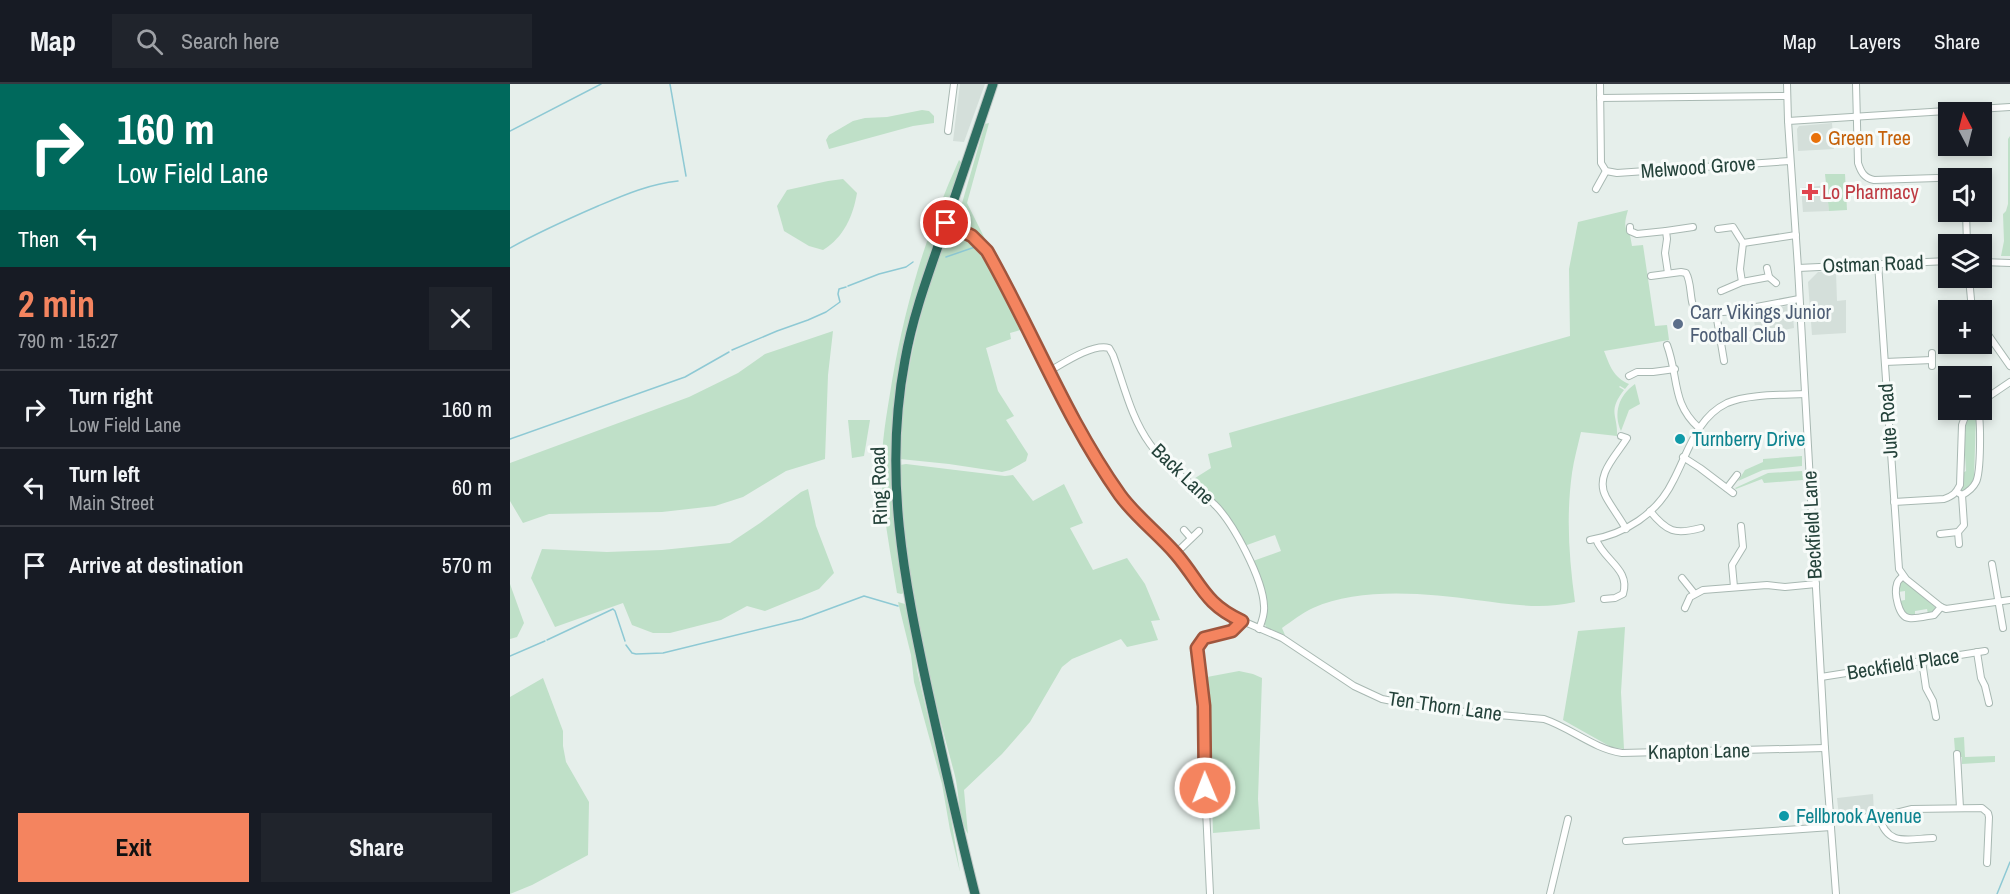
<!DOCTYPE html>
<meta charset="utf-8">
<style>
body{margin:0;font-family:"Archivo Narrow",sans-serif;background:#20242c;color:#f1f3f6;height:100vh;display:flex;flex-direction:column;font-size:22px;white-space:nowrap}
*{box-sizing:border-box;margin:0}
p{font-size:20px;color:#9ea1a6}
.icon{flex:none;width:33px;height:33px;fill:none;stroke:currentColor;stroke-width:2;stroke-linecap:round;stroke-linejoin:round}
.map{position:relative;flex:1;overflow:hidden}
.sheet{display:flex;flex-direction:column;background:#171b24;width:510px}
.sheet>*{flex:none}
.hud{background:#00695c;color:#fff;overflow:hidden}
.needle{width:39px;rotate:353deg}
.controls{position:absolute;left:1428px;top:18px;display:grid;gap:12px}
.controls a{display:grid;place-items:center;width:54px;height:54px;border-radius:0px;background:#171b24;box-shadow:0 3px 9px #0003;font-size:30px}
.pin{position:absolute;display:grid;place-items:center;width:51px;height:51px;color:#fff;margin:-26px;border:3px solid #fff;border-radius:50%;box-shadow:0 2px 6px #0007}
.me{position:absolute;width:66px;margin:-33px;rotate:359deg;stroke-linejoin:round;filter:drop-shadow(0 0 4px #0008)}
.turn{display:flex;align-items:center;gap:21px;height:126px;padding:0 18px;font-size:27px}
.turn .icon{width:78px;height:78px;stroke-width:2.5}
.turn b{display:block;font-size:42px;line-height:51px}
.then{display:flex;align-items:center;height:57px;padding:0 18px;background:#0003;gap:12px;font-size:22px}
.round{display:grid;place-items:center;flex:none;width:63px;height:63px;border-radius:0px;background:#20242c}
.headline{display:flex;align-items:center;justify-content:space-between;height:102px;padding:0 18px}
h1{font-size:36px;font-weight:800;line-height:45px;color:#f4845f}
.primary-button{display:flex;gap:12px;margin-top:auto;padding:12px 18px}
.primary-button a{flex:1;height:69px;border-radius:0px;background:#f4845f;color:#111;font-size:24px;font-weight:800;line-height:69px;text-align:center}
.primary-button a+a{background:#20242c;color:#f1f3f6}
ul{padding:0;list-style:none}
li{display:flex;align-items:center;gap:18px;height:78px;padding:0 18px;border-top:2px solid #363941}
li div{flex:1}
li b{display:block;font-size:22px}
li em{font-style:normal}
header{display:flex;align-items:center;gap:36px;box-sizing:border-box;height:84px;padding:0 30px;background:#171b24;border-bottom:2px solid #363941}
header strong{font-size:28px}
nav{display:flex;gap:33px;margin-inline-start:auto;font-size:21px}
.search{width:420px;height:54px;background:#20242c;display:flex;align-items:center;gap:15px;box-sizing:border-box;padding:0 21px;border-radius:0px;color:#9ea1a6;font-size:22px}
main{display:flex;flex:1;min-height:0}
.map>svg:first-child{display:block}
.built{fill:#d4dfda}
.green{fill:#bfe0c8}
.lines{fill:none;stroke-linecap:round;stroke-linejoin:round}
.stream{stroke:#8ec9d4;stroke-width:1.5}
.minor-casing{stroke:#a8b8b2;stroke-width:8}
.highway-casing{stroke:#c2cac8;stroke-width:11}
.minor{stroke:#fff;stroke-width:6}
.highway{stroke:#2f6f62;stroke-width:9}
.route-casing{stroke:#9f563e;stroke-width:15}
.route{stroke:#f4845f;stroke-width:10}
.food-dot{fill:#e8710a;stroke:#f7fbf9;stroke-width:2}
.health-dot{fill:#e0444e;stroke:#f7fbf9;stroke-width:2}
.service-dot{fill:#5c6f8a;stroke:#f7fbf9;stroke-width:2}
.culture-dot{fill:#0f9aa8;stroke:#f7fbf9;stroke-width:2}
.labels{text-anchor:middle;stroke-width:6;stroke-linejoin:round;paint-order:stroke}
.food-label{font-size:20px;fill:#c56008;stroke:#f7fbf9;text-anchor:start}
.street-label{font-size:20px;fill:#24423a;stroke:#f7fbf9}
.health-label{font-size:20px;fill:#be3a42;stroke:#f7fbf9;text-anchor:start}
.service-label{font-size:20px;fill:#4e5e75;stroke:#f7fbf9;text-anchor:start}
.culture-label{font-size:20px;fill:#0d838f;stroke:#f7fbf9;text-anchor:start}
</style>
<header>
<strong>Map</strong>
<div class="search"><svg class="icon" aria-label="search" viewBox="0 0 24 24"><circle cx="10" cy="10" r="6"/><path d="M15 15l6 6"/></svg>Search here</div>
<nav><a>Map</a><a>Layers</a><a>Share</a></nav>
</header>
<main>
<section class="sheet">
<div class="hud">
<div class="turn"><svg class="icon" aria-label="right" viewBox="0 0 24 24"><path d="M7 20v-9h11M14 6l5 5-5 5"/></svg><div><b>160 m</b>Low Field Lane</div></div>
<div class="then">Then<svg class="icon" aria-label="left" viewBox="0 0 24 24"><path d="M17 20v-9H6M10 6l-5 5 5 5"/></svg></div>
</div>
<div class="headline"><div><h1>2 min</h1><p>790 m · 15:27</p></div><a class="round"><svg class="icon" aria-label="close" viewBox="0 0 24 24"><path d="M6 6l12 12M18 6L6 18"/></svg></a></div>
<ul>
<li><svg class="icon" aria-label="right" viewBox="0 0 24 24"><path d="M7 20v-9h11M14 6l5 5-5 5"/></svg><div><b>Turn right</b><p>Low Field Lane</p></div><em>160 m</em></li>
<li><svg class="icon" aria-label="left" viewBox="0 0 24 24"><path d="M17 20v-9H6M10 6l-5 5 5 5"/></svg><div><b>Turn left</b><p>Main Street</p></div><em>60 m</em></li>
<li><svg class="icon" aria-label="arrive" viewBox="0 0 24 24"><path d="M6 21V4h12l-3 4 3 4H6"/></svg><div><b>Arrive at destination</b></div><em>570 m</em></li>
</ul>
<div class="primary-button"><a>Exit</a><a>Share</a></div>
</section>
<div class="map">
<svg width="1500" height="810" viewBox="0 0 1500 810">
<rect width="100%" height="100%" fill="#e6efeb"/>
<g class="built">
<polygon points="450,0 475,0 454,58 443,57"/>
<polygon points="1322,39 1324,65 1288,67 1287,45 1289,42"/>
<polygon points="1317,101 1319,127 1293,128 1291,104"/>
<polygon points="1308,188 1326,188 1327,217 1336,216 1336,249 1302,251 1298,198"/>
<polygon points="1282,221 1284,244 1246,251 1243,228"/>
<polygon points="1363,710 1364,729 1329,732 1327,714"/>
</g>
<g class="green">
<polygon points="412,26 419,27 424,32 424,39 403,42 319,65 316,56 319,51 343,37 355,34 377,33"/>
<polygon points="479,39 457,119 476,157 449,136 448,133 475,40"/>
<polygon points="1500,52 1500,172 1491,172 1494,157 1493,130 1496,127 1498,120 1498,55"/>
<path d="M449,76l3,3c-11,32 -21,64 -32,96 -6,17 -13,35 -18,52 -24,93 -27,187 -8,282l-3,1 -4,-1c-7,-44 -17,-90 -15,-135 1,-26 6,-51 10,-77 13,-76 35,-151 67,-221z"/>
<polygon points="1335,90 1337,126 1319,127 1315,90"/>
<path d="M333,95l14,14c-4,23 -13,44 -34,57l-14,-4 -25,-15 -7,-25 10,-16 41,-9z"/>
<path d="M1118,126c-3,10 -5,18 2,25l2,11 11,-1 12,81 12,-1 2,15 -65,11c6,15 9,26 25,33l-4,5 -5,-3 -1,1 5,3c-17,22 -6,25 -7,46l-36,-4c-3,13 -7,27 -9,41 -6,43 -3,86 3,129 -34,8 -66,2 -99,-2 -49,-7 -118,-13 -163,8 -11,5 -21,13 -31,20l3,7 -18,-7 -3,-5 3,-22 -14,-40 28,-10 -6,-16 -28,10h-2c-16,-30 -27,-42 -53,-65l19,-12 -3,-14 24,-7 -3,-14 341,-97 -1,-67 9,-47z"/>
<path d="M449,150l12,6 29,45 24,44 -14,4 1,6 -25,9 12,43 16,25 -8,4 22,34 -2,7 -16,9 -8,2 -53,-8 -49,-5c2,-78 18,-147 46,-220l5,-4z"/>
<polygon points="323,247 318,291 315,375 276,387 233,413 205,422 152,428 39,430 13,439 0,417 0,379 179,313 228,289 255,270"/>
<path d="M1125,300l5,20 -11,6 -8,21c-8,-18 -2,-36 14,-47z"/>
<polygon points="1463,326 1466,328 1466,331 1464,394 1460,403 1452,407 1453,389 1456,387 1455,371 1453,368 1455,336"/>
<polygon points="338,336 360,336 354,372 342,374"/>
<polygon points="1292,372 1292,382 1253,386 1228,397 1235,386 1253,378 1253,375"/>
<path d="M396,380l99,12 8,-1 20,26 31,-17 19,39 -13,5 23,42 34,-12 18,26 15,36 -9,1 7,19 -31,7 -6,-8 -49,20 -10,8 -32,55 -28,32 -38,36 4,44c-11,-19 -8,-41 -14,-62 -21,-78 -42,-158 -51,-238 -2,-23 -2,-46 -3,-69z"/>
<polygon points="1292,387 1293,396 1254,399 1252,395 1226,405 1225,404 1258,389"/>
<polygon points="298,405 306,442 324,489 309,505 255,527 237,522 211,536 160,549 143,549 122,541 113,519 45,543 21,494 32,465 97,468 152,466 220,459 250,439 291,408"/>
<polygon points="1393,496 1425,523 1424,529 1418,530 1417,525 1405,527 1405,532 1399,533 1389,524 1389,517 1395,516 1395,507 1388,508 1389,498"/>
<polygon points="0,500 14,539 7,553 0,555"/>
<polygon points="388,518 395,520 406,569 407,586 439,722 450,788 440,746 432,700 404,598 401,571"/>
<polygon points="1115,543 1111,608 1114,665 1101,663 1053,636 1068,547"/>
<polygon points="729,587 743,590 752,594 748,715 750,745 703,749 700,632 697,593"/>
<polygon points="33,594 53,647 53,662 56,678 79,718 78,771 22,801 0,810 0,613"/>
<polygon points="1454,653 1455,673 1485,672 1485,678 1452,680 1452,673 1449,673 1449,668 1445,667 1444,654"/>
</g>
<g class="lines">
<g class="stream">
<polyline points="160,0 176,92"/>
<polyline points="0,47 91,0"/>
<path d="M0,164c29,-16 58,-29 88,-42 26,-11 51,-22 80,-25"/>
<polyline points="436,173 465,163"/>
<polyline points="338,202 369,190 396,183 403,178"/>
<polyline points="222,266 267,247 298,236 316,228 330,218 328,210 329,205 336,203"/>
<polyline points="0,355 175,293 219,268"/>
<polyline points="37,556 103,525 105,527 115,557"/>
<polyline points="116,561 122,569 126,570 153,569 292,535 354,512 388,522"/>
<polyline points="0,572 35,557"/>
<polyline points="1487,810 1500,778"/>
</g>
<defs>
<g id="minor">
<polyline points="1090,0 1091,79 1096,87 1107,89 1280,77"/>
<polyline points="1277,0 1278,37 1288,184 1315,664 1326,810"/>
<path d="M1346,0l2,79c3,9 6,15 16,17l63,-2"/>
<polyline points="1090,14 1277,12"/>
<polyline points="1278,37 1500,23"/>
<polyline points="438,47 444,0"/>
<polyline points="1436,94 1445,94"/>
<polyline points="1454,94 1457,90"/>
<polyline points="1086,105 1096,87"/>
<polyline points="1456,128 1457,160"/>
<path d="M436,139l21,9 16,13 88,172 19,33 40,58 45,46 32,43 10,10 14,9 51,22 72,48 28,13 51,10 111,10c27,9 50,30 78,34l203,-5"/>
<polyline points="1120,143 1120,147 1127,150 1156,147"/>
<polyline points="1208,145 1223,143 1233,159"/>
<polyline points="1233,159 1286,151"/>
<polyline points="1472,178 1500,179"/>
<polyline points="1368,179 1389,485 1396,495 1431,523 1436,525 1500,516"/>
<polyline points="1257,184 1259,193 1266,199"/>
<polyline points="1288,184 1438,177"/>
<polyline points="1158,189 1155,169 1157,155 1156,147 1183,143"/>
<path d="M1141,192l30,-4 5,1c7,12 2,31 12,41l37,-3 64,-12"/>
<polyline points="1459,194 1462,226"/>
<polyline points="1232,198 1230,185 1233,159"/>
<polyline points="1211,207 1232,198 1259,193"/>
<polyline points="1206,229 1214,277"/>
<polyline points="1472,242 1500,282"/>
<polyline points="1211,255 1242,250"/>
<path d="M1157,261c12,32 4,58 32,83"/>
<polyline points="1422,269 1422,282"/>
<polyline points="1375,278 1422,276"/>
<path d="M538,288c14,-8 45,-29 61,-24l4,7c11,30 18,63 37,89 17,24 43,39 64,60 19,18 49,75 50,102 1,8 -2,15 -5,23"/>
<polyline points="1119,292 1127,288 1143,288 1165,285"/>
<polyline points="1472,317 1500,298"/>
<path d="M1111,352l6,2c-10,17 -33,37 -21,59 6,11 14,21 20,32"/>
<polyline points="1173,373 1190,384 1223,409"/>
<polyline points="1217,404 1227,391"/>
<path d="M1447,408l5,3c6,-3 11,-7 14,-13 5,-10 5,-61 2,-72"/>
<path d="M1384,418l50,-3c9,-3 12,-6 16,-14l2,-60 4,-11 5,-4"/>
<path d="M1140,427c17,21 25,24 51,17"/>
<polyline points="674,446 681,454"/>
<polyline points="1448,448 1449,460"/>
<polyline points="1430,450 1448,448 1454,441 1452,411"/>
<path d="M1086,455c7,21 35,30 27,55l-8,4 -11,1"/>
<path d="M1080,456c35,-6 67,-26 83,-59 15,-28 23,-63 54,-78 20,-9 55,-8 78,-9"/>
<polyline points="665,470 689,447"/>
<polyline points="1482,480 1493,544"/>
<path d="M1393,492c-2,2 -6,5 -6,8 -3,8 1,33 12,34 8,1 18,-2 25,-3l7,-8"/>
<polyline points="1172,494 1184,509"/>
<polyline points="1224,503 1222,481 1233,463 1231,442"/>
<polyline points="1175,524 1180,513 1193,506 1257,501 1275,503 1306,500"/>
<polyline points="1467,568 1471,594 1475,602 1479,619"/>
<polyline points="1412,577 1416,604 1423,617 1426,633"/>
<polyline points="1311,593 1475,567"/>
<polyline points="1447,670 1450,724"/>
<path d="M1369,732c8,31 28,23 54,22"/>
<polyline points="1320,736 1374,732 1402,725 1472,724 1478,729 1479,733 1477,779"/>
<polyline points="1116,757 1321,743"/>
<polyline points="700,810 695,704 694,622 687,564 694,554 722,547 732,537"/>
<polyline points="1040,810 1058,735"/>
</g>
<path id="highway" d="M465,810c-17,-67 -32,-135 -47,-203 -24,-112 -45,-216 -23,-331 8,-46 25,-90 40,-134 16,-47 32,-95 48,-142"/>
</defs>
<use href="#minor" class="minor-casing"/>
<use href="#highway" class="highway-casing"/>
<use href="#minor" class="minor"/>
<use href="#highway" class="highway"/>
</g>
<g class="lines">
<defs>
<path id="route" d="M436,139l26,13 15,15c46,81 79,168 133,244 16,22 38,38 56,59 25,29 28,50 66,67l-10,10 -28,7 -7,10 7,58 1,82"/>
</defs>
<use href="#route" class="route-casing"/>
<use href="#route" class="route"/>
</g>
<circle class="food-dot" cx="1306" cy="54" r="6"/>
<path class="health-dot" d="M1297 99h6v6h6v6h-6v6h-6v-6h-6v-6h6z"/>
<circle class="service-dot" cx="1168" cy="240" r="6"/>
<g class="culture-dot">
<circle cx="1170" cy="355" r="6"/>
<circle cx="1274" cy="732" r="6"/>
</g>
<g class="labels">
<g class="food-label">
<text x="1318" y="61">Green Tree</text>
</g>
<g class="street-label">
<text transform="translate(1188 83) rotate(-4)" y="7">Melwood Grove</text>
<text transform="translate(1363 180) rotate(-2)" y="7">Ostman Road</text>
<text transform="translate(1378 337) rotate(-94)" y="7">Jute Road</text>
<text transform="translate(673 390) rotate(44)" y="7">Back Lane</text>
<text transform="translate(369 402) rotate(-92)" y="7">Ring Road</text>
<text transform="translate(1302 441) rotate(-93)" y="7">Beckfield Lane</text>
<text transform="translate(1393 580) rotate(-9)" y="7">Beckfield Place</text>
<text transform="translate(935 622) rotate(8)" y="7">Ten Thorn Lane</text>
<text transform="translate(1189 667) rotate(-1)" y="7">Knapton Lane</text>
</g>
<g class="health-label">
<text x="1312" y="115">Lo Pharmacy</text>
</g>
<g class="service-label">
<text x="1180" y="235">Carr Vikings Junior<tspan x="1180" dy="23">Football Club</tspan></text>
</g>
<g class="culture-label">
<text x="1182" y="362">Turnberry Drive</text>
<text x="1286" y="739">Fellbrook Avenue</text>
</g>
</g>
</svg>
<div class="controls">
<a><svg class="needle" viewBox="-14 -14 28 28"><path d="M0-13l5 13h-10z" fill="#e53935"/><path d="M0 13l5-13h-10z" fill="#9ea1a6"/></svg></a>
<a><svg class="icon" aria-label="sound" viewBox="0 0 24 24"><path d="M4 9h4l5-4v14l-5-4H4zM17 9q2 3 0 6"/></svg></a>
<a><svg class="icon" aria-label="layers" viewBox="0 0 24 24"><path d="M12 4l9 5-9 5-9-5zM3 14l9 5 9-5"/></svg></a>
<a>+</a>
<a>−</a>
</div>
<div class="pin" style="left:436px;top:139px;background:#d93025"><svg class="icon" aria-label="arrive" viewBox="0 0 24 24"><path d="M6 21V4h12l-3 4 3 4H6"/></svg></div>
<svg class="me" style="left:695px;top:704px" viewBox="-20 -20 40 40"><circle r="17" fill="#f4845f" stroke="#fff" stroke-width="3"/><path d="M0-11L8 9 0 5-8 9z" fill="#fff"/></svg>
</div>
</main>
